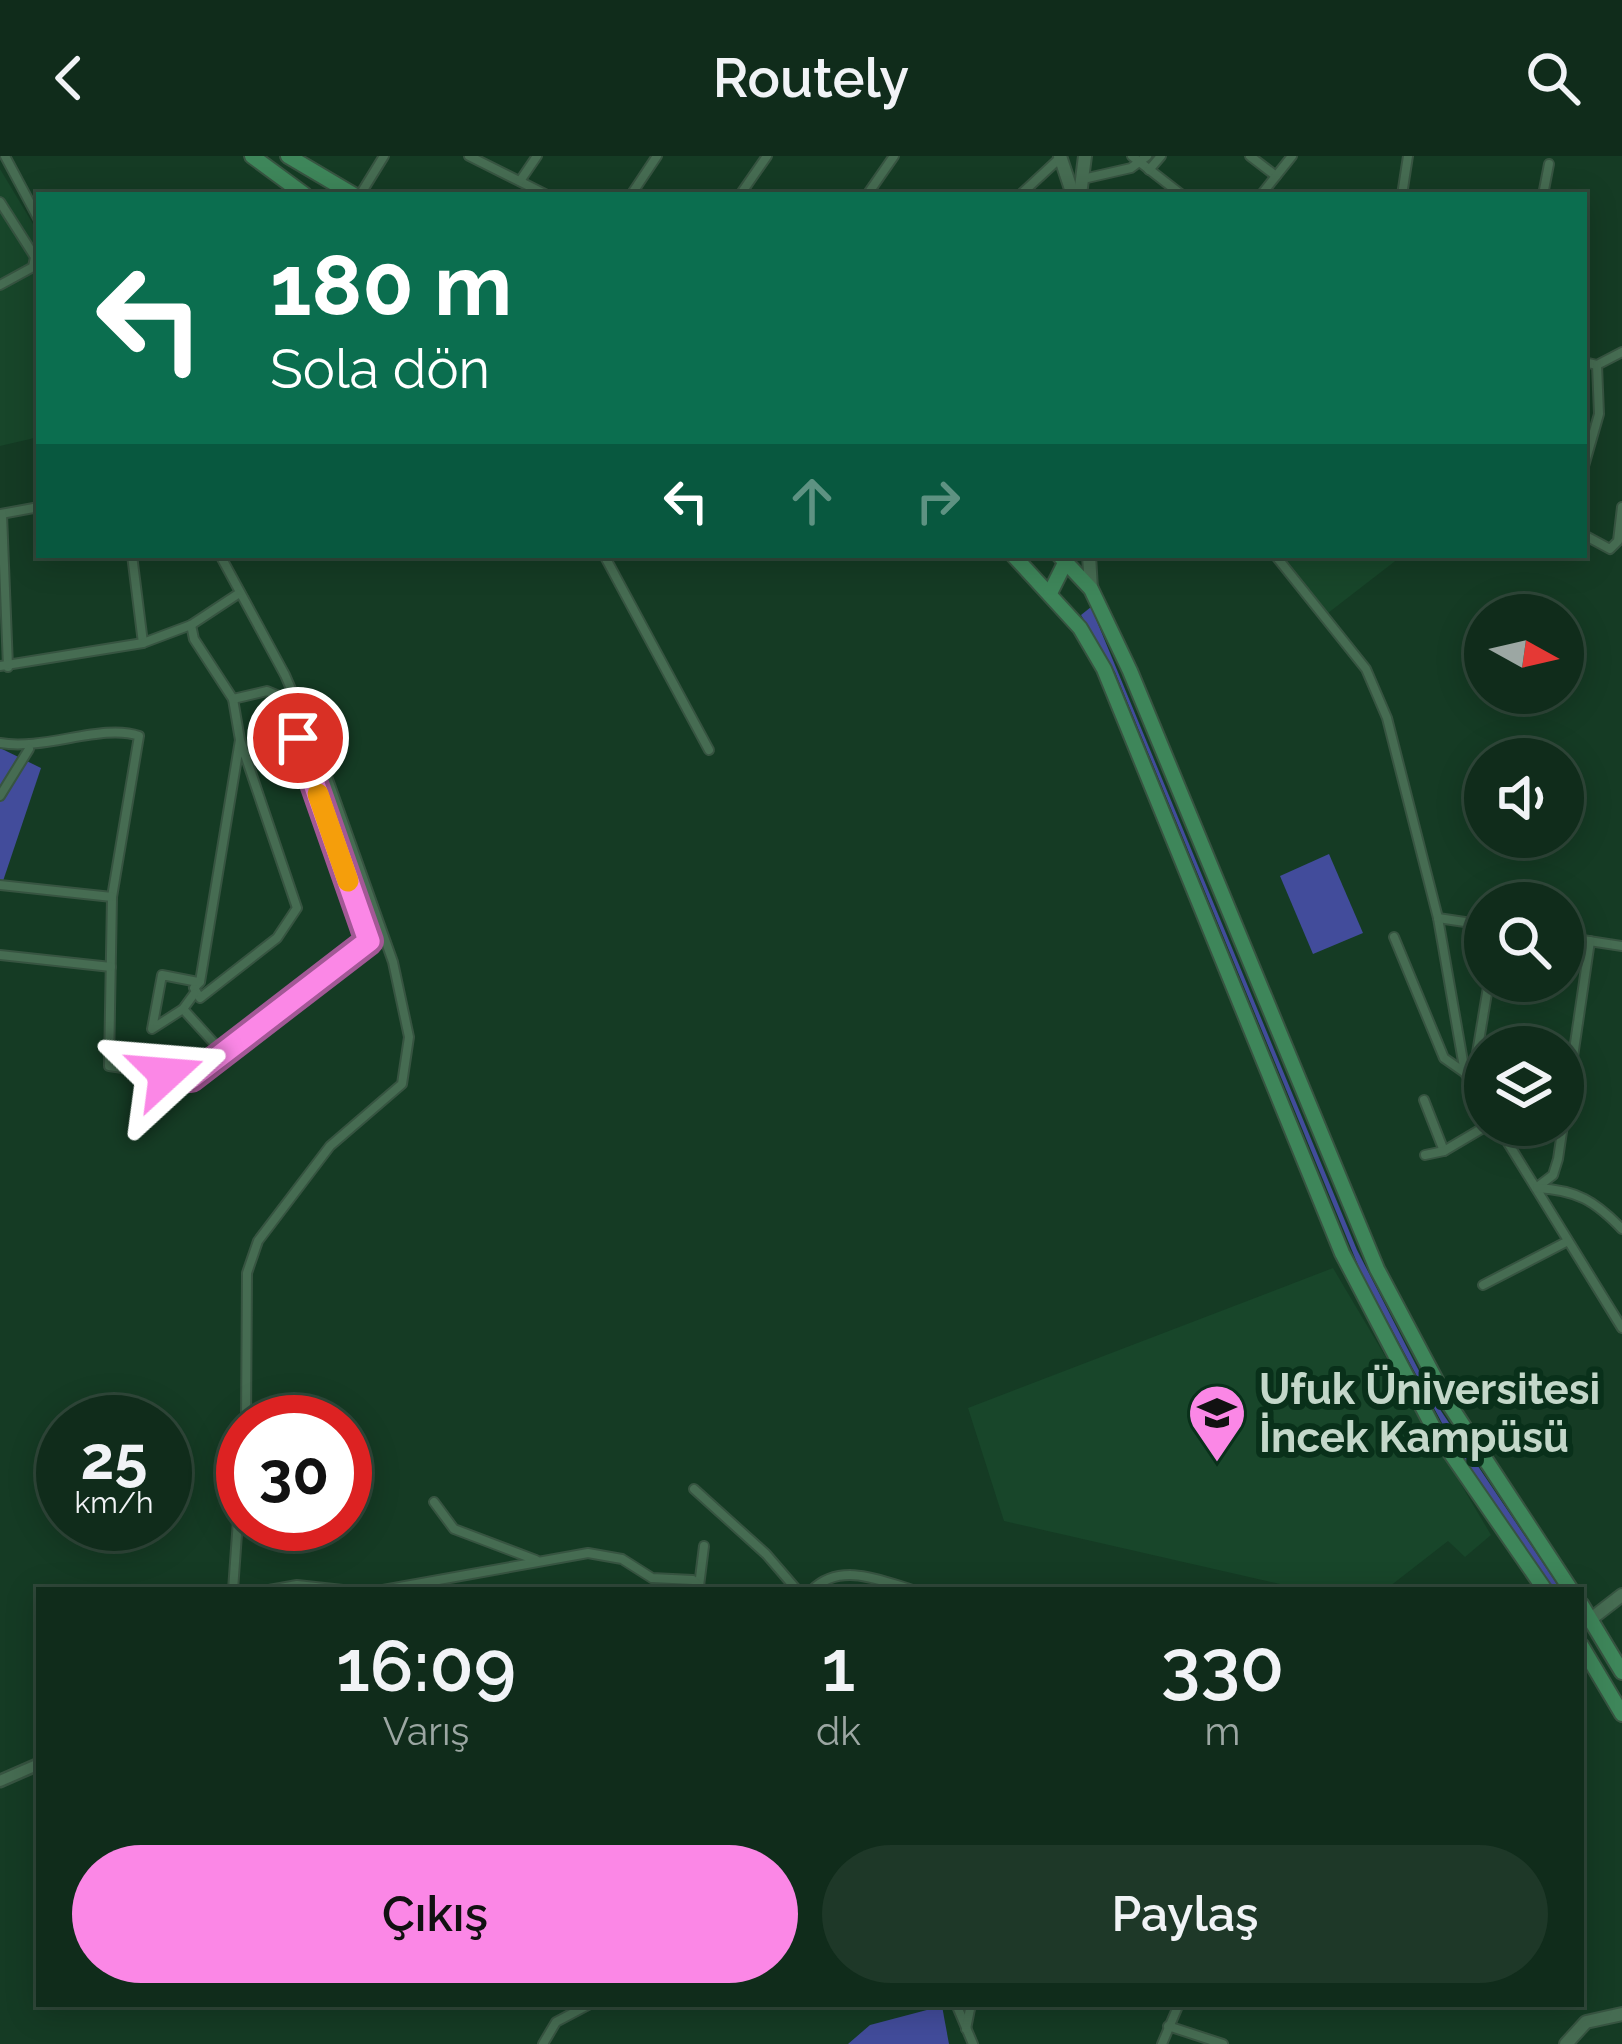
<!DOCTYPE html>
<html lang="tr">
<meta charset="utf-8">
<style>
body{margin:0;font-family:Raleway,sans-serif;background:#1e3828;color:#f1f3f6;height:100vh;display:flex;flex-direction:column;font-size:45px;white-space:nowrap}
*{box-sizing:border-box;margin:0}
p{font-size:39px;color:#9ca7a3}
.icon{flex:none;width:66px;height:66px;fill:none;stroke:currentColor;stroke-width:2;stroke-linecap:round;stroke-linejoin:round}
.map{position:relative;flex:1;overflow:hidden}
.side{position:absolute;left:36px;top:1431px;width:1548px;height:420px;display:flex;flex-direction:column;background:#102c1b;border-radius:0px;box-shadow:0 6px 30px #0003,0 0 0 3px #30483a}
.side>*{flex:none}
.hud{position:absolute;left:36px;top:36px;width:1551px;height:366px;border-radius:0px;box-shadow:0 6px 30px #0003,0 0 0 3px #30483a;background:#0b6e4f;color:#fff;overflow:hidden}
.needle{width:78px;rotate:98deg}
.tools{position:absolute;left:1464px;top:438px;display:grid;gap:24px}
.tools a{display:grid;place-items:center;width:120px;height:120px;border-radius:50%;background:#102c1b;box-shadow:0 6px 30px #0003,0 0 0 3px #30483a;font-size:60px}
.speed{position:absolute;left:36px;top:1239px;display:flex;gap:24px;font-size:60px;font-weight:700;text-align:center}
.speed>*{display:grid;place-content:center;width:156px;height:156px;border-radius:50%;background:#102c1b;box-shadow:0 6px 30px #0003,0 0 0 3px #30483a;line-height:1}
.speed small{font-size:30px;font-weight:400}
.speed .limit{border:18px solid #d22;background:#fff;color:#111}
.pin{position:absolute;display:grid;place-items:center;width:102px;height:102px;color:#fff;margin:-51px;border:6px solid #fff;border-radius:50%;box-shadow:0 3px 12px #0007}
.me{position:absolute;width:132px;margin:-66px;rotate:71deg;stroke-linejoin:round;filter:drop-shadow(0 0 9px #0008)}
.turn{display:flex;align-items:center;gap:42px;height:252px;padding:0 36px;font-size:54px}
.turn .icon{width:156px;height:156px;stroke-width:2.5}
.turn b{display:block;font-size:84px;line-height:102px}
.lanes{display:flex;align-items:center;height:114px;padding:0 36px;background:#0003;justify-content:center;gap:60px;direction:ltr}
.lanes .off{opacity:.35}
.eta{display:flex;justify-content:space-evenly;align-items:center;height:204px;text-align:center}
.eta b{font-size:72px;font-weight:600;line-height:84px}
.button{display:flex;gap:24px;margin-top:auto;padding:24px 36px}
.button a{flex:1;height:138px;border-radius:72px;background:#fb87e6;color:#111;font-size:48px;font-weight:600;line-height:138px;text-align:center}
.button a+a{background:#1e3828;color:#f1f3f6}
header{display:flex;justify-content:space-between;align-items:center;height:156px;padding:0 36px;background:#102c1b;font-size:54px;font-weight:600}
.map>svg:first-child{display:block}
.built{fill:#18462a}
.green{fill:#424c9b}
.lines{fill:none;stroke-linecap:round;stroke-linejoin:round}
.minor-casing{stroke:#375441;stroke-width:12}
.tertiary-casing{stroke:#375441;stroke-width:15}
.secondary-casing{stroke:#375441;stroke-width:16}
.primary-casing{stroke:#375441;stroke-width:18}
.minor{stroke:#466c52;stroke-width:8}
.tertiary{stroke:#466c52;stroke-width:10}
.secondary{stroke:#466c52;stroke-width:12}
.primary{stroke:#3e865a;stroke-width:14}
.route-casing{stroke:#a35896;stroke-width:30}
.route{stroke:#fb87e6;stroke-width:21}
.slow{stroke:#f59e0b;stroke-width:21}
.labels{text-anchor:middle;stroke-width:12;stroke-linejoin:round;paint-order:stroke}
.poi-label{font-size:42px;font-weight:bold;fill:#c3d7c9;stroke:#09301a;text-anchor:start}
</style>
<header><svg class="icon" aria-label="back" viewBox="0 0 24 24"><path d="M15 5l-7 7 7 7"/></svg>Routely<svg class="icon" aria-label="search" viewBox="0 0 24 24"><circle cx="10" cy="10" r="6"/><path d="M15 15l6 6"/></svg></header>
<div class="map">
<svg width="1622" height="1888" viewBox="0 0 1622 1888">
<rect width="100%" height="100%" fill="#153b24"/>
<g class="built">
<polygon points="0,13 39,78 39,281 0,290"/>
<polygon points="1283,399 1403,399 1328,457"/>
<polygon points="1333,1112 1491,1379 1465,1401 1448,1385 1385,1434 1306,1434 1004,1365 968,1252"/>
</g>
<g class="green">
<polygon points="1091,451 1357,1094 1435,1246 1561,1434 1553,1434 1450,1282 1360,1114 1115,516 1081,459"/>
<polygon points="0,592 41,612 0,734"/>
<polygon points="1329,698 1363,777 1313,798 1280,720"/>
<polygon points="942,1850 949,1888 848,1888 870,1869"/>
</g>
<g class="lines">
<defs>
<g id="minor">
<polyline points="5,0 39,64"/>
<polyline points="469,0 547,39"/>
<polyline points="1132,0 1182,39"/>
<polyline points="1250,0 1276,20"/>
<polyline points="1149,14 1161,0"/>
<polyline points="1083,23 1131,12 1147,0"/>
<polyline points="520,25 537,0"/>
<polyline points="360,39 384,0"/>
<polyline points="631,39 657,0"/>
<polyline points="740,39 767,0"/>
<polyline points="867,39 894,0"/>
<polyline points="989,39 1002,39"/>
<polyline points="1020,39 1061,1"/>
<polyline points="1261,39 1292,0"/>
<polyline points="1402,39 1408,0"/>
<polyline points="1543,39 1549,8"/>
<polyline points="0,46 35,101 33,111 0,129"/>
<polyline points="1584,206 1597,209 1622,196"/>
<polyline points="1584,310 1599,258 1597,209"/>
<polyline points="1,358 39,351"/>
<polyline points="2,358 8,511"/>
<polyline points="1584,379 1610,393 1618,385 1622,351"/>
<polyline points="132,399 143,487"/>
<polyline points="220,399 285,519 319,598 393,806 409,881 402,928 330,990 258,1085 247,1117 246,1266"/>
<polyline points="604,399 709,594"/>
<polyline points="1275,399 1366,513 1387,562 1438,762 1465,917 1485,948"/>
<polyline points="191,469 194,483 233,543 240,584 297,752 277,782 200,842 194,832 200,826 240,584"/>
<polyline points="0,510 143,487 191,469 238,438"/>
<path d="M0,587c44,8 103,-20 139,-7l-27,161 -3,169 82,12 178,-137 -85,-243 -17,-7 -34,8"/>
<polyline points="0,640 29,593"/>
<polyline points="0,729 112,741"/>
<polyline points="1438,762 1485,769"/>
<polyline points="1394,781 1444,902 1464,916"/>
<polyline points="1563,781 1622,790"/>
<polyline points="0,799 111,811"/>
<polyline points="194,838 183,853 223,897"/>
<polyline points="183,853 152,873 162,819 198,826"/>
<polyline points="1485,916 1474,915 1489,825"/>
<polyline points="1424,944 1444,995"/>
<polyline points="1497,969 1622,1172"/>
<polyline points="1425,999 1444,995 1488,969"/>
<polyline points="1536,1032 1553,1019 1558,1003 1590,785"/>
<path d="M1537,1032c40,2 58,13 85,41"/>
<polyline points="1483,1129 1568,1085"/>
<polyline points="694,1333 766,1398 797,1434"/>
<polyline points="434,1346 454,1373 536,1404"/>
<polyline points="699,1430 704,1390"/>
<polyline points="233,1434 243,1294"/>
<polyline points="269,1434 297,1429 343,1434"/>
<polyline points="383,1434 588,1397 622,1403 652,1422 693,1424 703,1434"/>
<path d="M812,1434c28,-28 68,-10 101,0"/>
<polyline points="956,1848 973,1888"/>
<polyline points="1168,1870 1223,1888"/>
<polyline points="966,1873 971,1848"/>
<polyline points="543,1888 556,1866 590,1848"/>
<polyline points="1162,1888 1179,1848"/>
</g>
<polyline id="tertiary" points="0,1625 39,1608"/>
<g id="secondary">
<polyline points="1060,0 1073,39"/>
<polyline points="1080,39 1085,0"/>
<polyline points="1089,399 1091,433"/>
<polyline points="1591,1463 1622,1439"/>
<polyline points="1566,1888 1586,1866 1622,1858"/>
</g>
<g id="primary">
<polyline points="252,0 305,39"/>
<polyline points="288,0 354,39"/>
<polyline points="1013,399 1080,472 1104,513 1342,1097 1434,1273 1545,1434"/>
<polyline points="1059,399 1091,433 1130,515 1377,1113 1447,1245 1571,1434"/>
<polyline points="1050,437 1066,405"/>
<polyline points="1581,1448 1622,1516"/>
<polyline points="1581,1489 1622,1558"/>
</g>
</defs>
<use href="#minor" class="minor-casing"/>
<use href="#tertiary" class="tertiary-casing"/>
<use href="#secondary" class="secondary-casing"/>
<use href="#primary" class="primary-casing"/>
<use href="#minor" class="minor"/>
<use href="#tertiary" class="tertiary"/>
<use href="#secondary" class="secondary"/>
<use href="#primary" class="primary"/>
</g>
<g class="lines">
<defs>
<polyline id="route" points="166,918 191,922 369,785 298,582"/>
</defs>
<use href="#route" class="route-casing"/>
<use href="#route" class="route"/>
<polyline class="slow" points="318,638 348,725"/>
</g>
<defs>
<symbol id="university-pin" viewBox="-11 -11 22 30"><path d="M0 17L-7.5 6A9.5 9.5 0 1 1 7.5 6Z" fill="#fb87e6" stroke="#09301a"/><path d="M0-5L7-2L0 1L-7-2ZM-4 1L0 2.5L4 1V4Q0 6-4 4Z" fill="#111"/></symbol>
</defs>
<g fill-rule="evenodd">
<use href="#university-pin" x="1184" y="1224" width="66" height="90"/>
</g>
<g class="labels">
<g class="poi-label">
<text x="1259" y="1248">Ufuk Üniversitesi<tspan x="1259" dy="48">İncek Kampüsü</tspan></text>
</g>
</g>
</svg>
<div class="tools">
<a><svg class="needle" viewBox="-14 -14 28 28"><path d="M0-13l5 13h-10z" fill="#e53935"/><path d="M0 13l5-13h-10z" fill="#9ca7a3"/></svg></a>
<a><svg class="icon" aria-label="sound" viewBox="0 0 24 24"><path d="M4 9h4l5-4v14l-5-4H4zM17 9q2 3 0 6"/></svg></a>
<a><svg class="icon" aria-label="search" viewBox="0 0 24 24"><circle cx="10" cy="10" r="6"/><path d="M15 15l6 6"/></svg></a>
<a><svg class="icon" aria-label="layers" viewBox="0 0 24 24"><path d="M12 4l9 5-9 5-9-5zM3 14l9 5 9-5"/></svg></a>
</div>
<div class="speed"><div>25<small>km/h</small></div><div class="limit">30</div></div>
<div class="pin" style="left:298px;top:582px;background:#d93025"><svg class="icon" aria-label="arrive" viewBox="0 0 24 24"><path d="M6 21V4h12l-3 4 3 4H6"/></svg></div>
<svg class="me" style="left:166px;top:918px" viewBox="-20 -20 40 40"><path d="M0-17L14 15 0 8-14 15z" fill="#fb87e6" stroke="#fff" stroke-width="4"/></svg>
<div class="hud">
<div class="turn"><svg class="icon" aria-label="left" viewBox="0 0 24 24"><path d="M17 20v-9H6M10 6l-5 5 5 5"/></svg><div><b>180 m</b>Sola dön</div></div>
<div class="lanes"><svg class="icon" aria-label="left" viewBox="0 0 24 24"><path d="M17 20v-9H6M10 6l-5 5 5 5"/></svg><svg class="icon off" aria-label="ahead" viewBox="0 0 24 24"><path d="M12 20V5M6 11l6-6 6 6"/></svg><svg class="icon off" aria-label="right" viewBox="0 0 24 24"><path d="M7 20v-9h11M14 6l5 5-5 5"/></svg></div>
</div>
<section class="side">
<div class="eta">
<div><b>16:09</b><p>Varış</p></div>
<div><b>1</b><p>dk</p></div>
<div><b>330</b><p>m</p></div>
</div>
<div class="button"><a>Çıkış</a><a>Paylaş</a></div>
</section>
</div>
